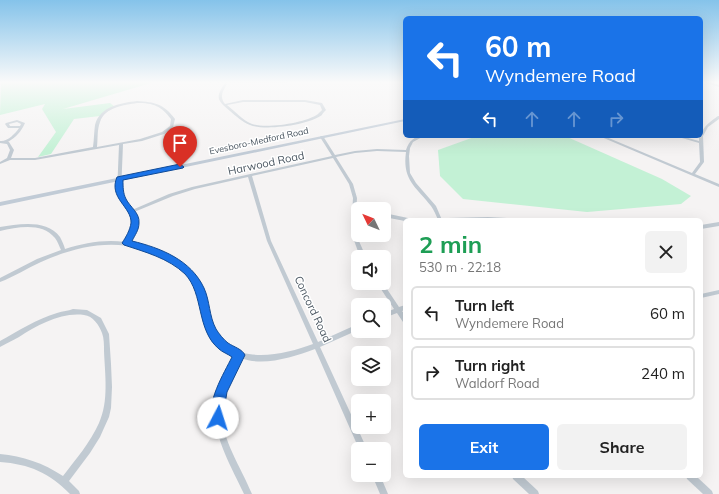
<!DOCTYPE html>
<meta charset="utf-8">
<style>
body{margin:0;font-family:Mulish,sans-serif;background:#f2f2f2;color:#222;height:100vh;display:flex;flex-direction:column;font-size:15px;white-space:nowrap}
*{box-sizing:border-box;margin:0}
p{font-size:13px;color:#767676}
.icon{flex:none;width:22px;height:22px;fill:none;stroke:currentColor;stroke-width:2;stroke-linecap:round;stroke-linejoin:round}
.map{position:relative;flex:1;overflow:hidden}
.side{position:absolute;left:403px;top:218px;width:300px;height:260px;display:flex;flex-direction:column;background:#fff;border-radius:6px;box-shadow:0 4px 16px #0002}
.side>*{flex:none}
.banner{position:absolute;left:403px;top:16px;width:300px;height:122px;border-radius:6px;box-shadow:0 4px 16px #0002;background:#1a73e8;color:#fff;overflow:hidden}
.needle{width:26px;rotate:313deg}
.controls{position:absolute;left:351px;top:202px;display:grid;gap:8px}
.controls a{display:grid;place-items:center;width:40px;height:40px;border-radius:6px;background:#fff;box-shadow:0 4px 16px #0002;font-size:20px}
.pin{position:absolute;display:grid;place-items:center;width:34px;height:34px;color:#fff;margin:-41px -17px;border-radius:50% 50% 50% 0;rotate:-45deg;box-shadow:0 0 4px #0007}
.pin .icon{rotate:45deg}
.me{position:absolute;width:44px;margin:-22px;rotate:5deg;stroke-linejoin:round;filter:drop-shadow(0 0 3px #0008)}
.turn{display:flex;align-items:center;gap:14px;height:84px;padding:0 16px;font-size:18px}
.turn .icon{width:52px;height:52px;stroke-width:2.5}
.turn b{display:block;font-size:28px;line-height:34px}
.lanes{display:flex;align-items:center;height:38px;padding:0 16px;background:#0003;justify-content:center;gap:20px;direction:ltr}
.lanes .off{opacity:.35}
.round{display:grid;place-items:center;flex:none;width:42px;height:42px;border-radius:6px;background:#f2f2f2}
.overview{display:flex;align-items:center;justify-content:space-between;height:68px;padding:0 16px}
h1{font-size:24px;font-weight:700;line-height:30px;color:#1e9e55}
.button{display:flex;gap:8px;margin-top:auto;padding:8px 16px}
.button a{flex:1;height:46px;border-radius:6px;background:#1a73e8;color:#fff;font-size:16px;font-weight:700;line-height:46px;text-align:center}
.button a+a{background:#f2f2f2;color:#222}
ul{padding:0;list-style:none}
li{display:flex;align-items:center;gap:12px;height:54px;margin:0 8px 6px;padding:0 8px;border:2px solid #e0e0e0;border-radius:6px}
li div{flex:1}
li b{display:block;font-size:15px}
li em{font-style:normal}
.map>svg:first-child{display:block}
.green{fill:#c3f1d5}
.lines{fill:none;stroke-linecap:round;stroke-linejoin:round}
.street{fill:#c1cad2;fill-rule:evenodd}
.secondary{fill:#c1cbd6;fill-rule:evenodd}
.route{fill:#1a73e8;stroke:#114b97}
.labels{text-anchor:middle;stroke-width:3;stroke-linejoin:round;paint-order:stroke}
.far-street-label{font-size:9px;fill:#4a5661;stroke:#fff}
.street-label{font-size:11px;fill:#4a5661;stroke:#fff}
</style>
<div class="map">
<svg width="719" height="494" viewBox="0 0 719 494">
<rect width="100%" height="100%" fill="#f5f3f3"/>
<g class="green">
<polygon points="1,82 150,82 151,83 63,109 110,103 115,107 100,116 74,119 51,154 38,157 56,132 42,109 45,104 0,115"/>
<polygon points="477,136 565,136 662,179 691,196 681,204 587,212 463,199 440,176 438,150"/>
</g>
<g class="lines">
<g class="street">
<polygon points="197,82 288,82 287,83"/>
<polygon points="379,82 381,82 381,83 380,84"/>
<polygon points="703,82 709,82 719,85 719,87"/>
<path d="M225,83l2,1c-4,7 -8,12 -2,20l18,-4h62l17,3 4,7c-1,1 -4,4 -4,5 -13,10 -57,16 -72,10 -8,-3 -14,-9 -20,-14 -13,-11 -15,-13 -5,-28zM243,102h62l15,3 2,5c-1,1 -3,3 -4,4 -12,9 -52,15 -66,10 -10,-4 -17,-13 -25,-19z"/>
<path d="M137,101c18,1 27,3 38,18l-2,8 -9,7 -22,7 -19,3 -2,49 4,7 7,10 37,-16 23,-7 140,-31 -12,-19 1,-1h2l12,19 20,-4 22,-2 29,1c3,-9 8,-14 18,-14l-11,6 -3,6 -1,8 1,17 6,10 20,23 6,14h-4c-2,-5 -4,-10 -7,-14 -15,-19 -29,-26 -25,-54l-29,-1 -22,2 -19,4 17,27 4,14 -2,34 11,25h-6l-9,-25 2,-34 -4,-14 -16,-26 -81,18 19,65 47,101 40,-18v6l-38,17 47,102h-8l-44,-100c-22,8 -52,18 -74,9 -6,10 -12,20 -16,31 -13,38 13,71 27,105h-8c-15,-33 -38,-68 -26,-105 4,-12 11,-22 17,-33 -30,-14 -28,-35 -37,-62 -6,-19 -22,-32 -40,-39 -5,-2 -11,-5 -17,-6 -33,-10 -69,-1 -100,13 -14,6 -27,15 -41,20v-4l37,-19 24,-9c-2,-4 -3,-8 -6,-12 -13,-16 -37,-11 -55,-7v-4c19,-3 47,-8 60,10 2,4 4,8 5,12 19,-6 40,-10 60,-7l6,-12 2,-10 -3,-7 -9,-12 -4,-8 2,-48 -84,15h-25l-10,4v-2l7,-4 3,-8 -3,-6 -7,-1v-2c7,1 15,-7 19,-13h-11l-3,-4 1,-1 11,-3 8,3c-4,9 -9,14 -17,19h1l5,8 -3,8h24l58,-11c1,-7 1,-15 2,-22 5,-19 26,-22 42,-24zM137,103c17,0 24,3 34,16l-1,7 -8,6 -22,7 -43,8c1,-9 0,-17 3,-25 5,-15 24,-17 37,-19zM17,122l4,2 -1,2h-10l-1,-2zM248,177l19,64 46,103c-32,12 -84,23 -100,-18 -6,-16 -7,-34 -17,-49 -15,-20 -42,-30 -67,-34 6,-11 12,-18 5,-31l39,-16 22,-7z"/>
<path d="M718,116h1v3l-11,8 -5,9 1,26 -9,12 24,10v3l-120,-51h5l88,37 8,-11 -1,-19 -24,-7h6l18,5v-5h2c1,-9 10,-15 17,-20z"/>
<polygon points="384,213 408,218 410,220 405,220 405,221 384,217"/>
<polygon points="488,217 507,218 509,220 446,220 448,218"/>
<polygon points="719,222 719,226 701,229 701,225"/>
<polygon points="377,283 383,283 399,307 405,305 405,310 402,311 405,315 405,323 403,322 397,313 384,318 384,313 394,309"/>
<polygon points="719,290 719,294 701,298 701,294"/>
<path d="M73,309l14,1 14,8 8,16 2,30 1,23 -1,21 -2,9 -5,11 -4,9 -10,16 -21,28 10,10 1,3h-10c-20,-21 -41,-30 -70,-32v-8c23,2 43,9 63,22 13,-17 27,-33 36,-53 10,-22 6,-48 5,-72 0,-6 0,-13 -2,-18 -3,-8 -9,-17 -18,-18 -23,-3 -46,10 -65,22 -6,3 -13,7 -19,10v-6c18,-10 37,-22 57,-28 6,-2 11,-2 16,-4z"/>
<polygon points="372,475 380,475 388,494 380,494"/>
<polygon points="512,476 522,476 538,491 539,494 529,494 513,479"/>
<polygon points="686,476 696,476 712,491 713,494 703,494 687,479"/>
</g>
<polygon class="secondary" points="405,119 405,121 0,206 0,202"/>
</g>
<linearGradient id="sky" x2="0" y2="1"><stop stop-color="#85c3ea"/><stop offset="0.54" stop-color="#fafafa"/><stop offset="1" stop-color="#fafafa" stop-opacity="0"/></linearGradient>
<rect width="719" height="152" fill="url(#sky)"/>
<path class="route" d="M180,164l4,3 -1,1 -60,12c0,7 0,13 3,19 4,8 14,14 13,24 0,7 -4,12 -7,18 29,7 59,19 72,47 6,13 5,28 12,41 3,5 8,11 12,14 6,4 14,6 17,12l-18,37 -5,30 -4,2 -5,-2c-8,-18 11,-49 19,-65 -4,-3 -10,-5 -13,-8 -23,-19 -15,-55 -34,-75 -17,-16 -40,-22 -61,-29l-2,-2c4,-6 8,-13 9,-20 1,-16 -23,-25 -14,-46z"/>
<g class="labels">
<g class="far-street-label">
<text transform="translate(259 141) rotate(-12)" y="3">Evesboro-Medford Road</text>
</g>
<g class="street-label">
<text transform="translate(266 163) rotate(-12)" y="4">Harwood Road</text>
<text transform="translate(313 309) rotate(65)" y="4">Concord Road</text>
</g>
</g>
</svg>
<div class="controls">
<a><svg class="needle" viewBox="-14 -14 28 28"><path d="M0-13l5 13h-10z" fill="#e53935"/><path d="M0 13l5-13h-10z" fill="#767676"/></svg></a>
<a><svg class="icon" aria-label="sound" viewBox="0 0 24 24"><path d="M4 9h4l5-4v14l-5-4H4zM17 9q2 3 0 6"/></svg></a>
<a><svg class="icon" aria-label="search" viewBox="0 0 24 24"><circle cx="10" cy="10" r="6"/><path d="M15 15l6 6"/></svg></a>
<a><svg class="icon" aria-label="layers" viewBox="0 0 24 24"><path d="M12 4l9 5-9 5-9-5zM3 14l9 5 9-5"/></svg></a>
<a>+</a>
<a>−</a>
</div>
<div class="pin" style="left:180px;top:167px;background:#d93025"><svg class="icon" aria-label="arrive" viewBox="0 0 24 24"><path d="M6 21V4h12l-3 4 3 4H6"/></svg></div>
<svg class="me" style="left:218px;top:418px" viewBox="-20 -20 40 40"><circle r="19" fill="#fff"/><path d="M0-13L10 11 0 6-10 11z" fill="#1a73e8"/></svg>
<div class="banner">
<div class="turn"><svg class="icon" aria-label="left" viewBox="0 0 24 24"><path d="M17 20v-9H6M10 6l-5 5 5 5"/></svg><div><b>60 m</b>Wyndemere Road</div></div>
<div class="lanes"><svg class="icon" aria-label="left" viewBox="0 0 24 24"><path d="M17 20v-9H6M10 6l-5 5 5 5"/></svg><svg class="icon off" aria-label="ahead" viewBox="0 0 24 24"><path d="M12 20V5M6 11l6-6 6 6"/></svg><svg class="icon off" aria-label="ahead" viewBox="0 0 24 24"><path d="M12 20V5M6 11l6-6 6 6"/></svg><svg class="icon off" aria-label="right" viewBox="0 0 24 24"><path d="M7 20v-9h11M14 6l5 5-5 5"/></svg></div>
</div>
<section class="side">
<div class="overview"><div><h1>2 min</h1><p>530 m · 22:18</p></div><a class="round"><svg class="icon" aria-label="close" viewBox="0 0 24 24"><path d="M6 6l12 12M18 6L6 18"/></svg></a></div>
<ul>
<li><svg class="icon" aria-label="left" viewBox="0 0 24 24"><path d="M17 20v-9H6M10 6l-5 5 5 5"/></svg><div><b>Turn left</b><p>Wyndemere Road</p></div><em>60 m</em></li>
<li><svg class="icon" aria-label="right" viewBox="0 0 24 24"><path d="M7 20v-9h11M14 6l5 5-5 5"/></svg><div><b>Turn right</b><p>Waldorf Road</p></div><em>240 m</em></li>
</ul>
<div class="button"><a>Exit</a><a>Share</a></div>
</section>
</div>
